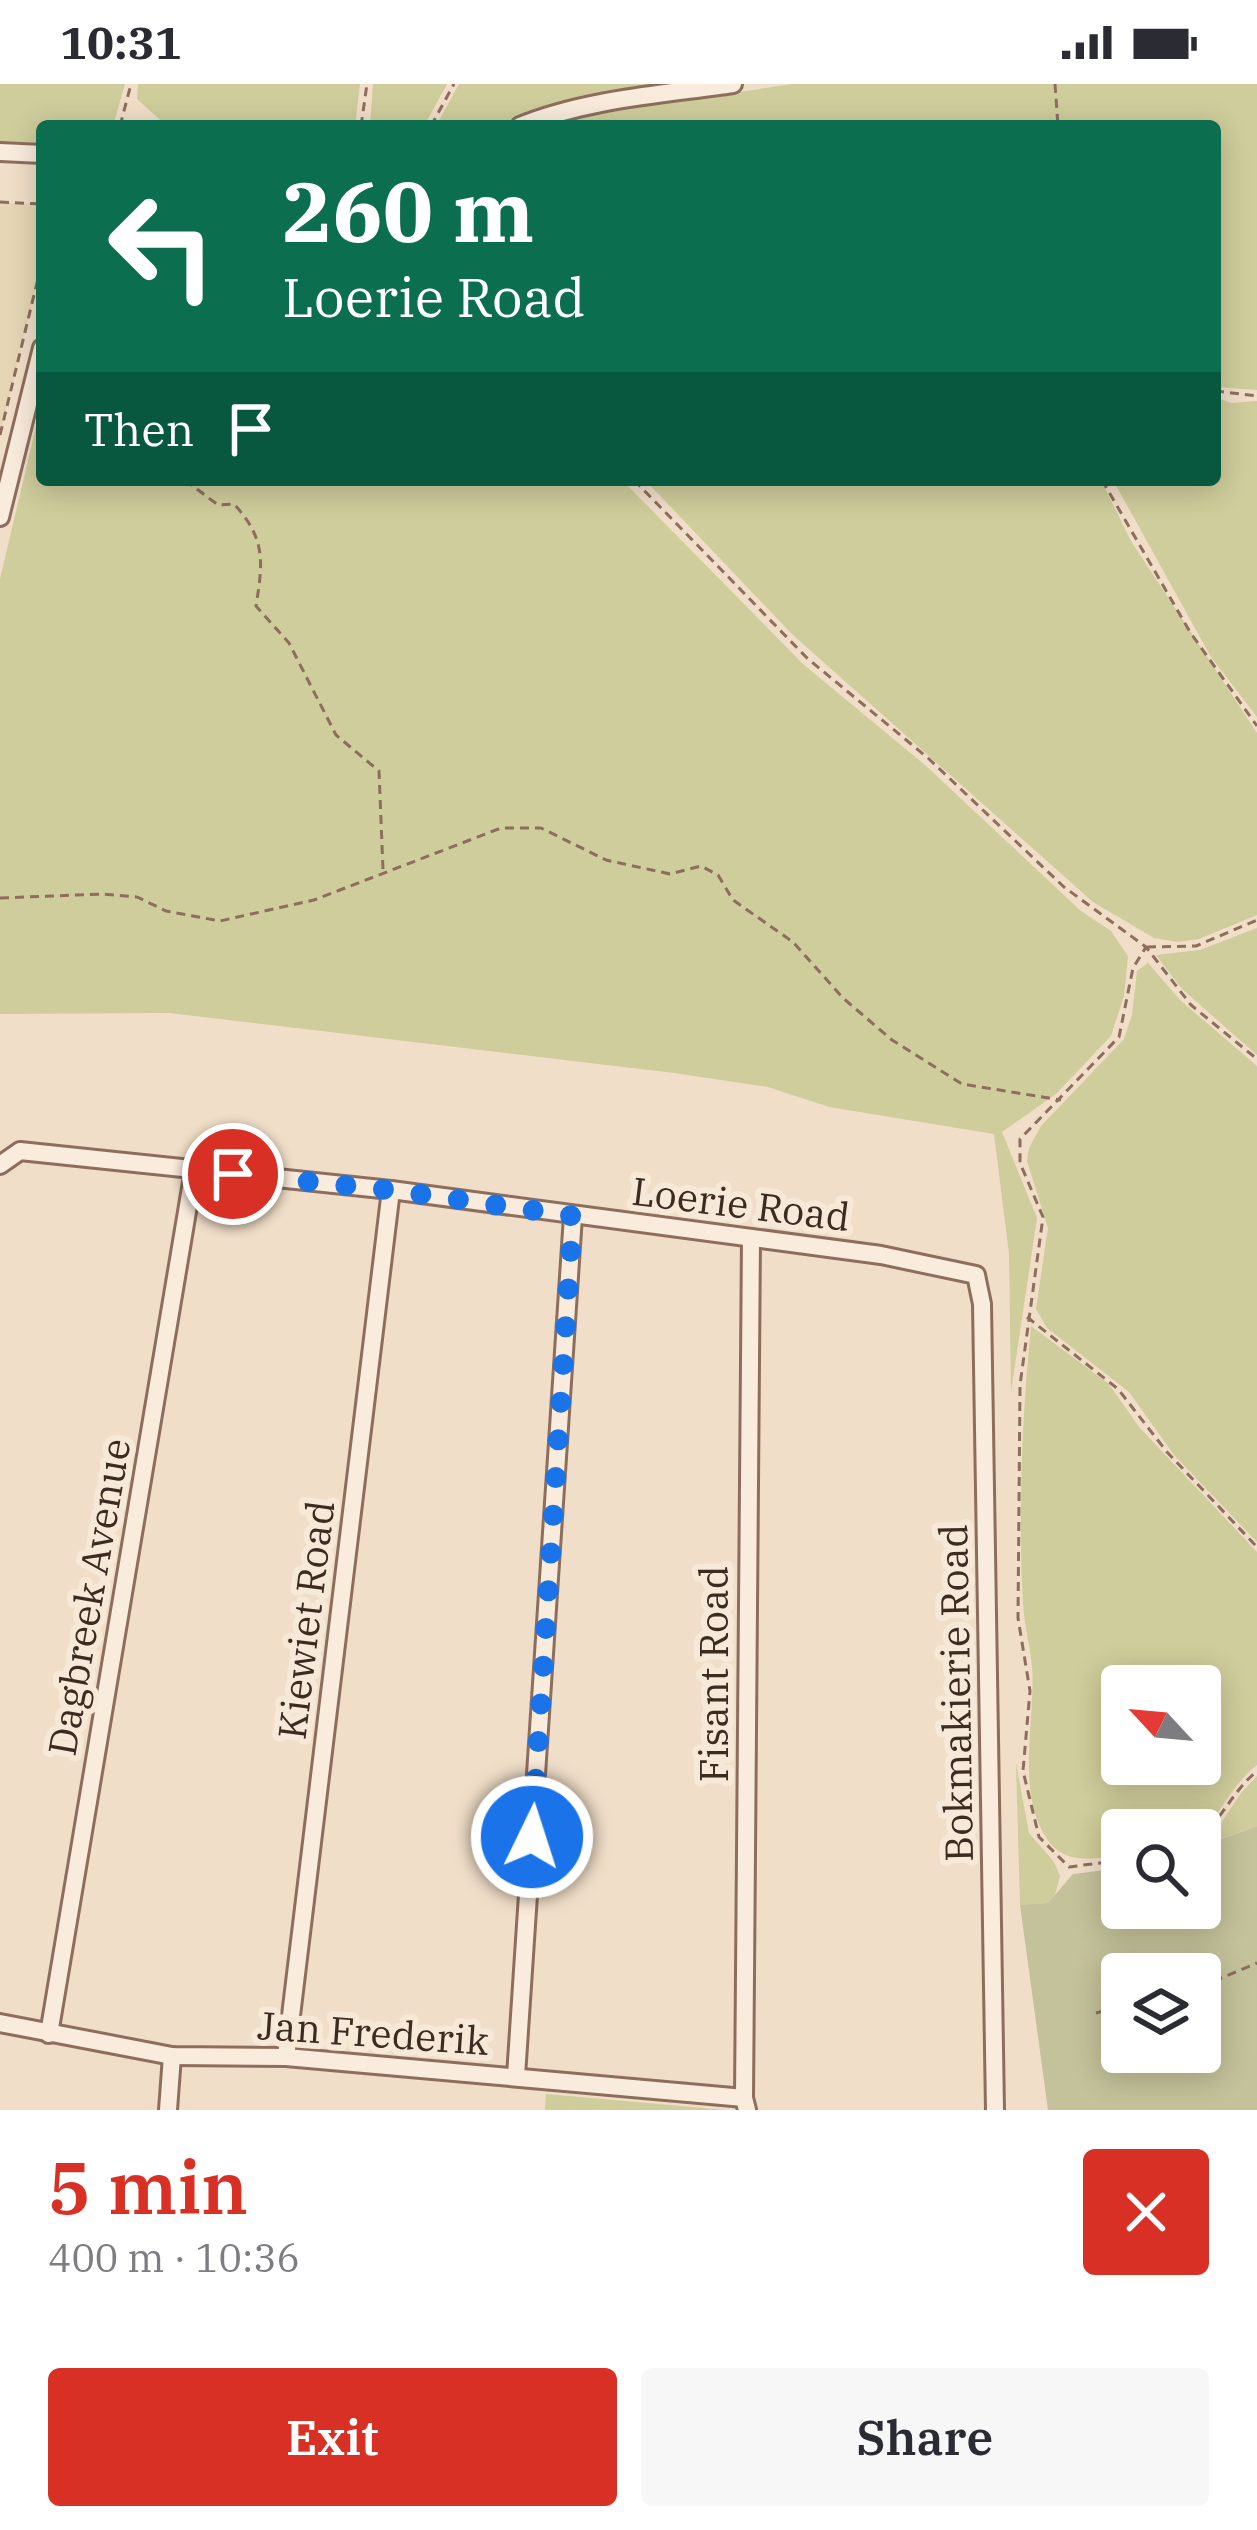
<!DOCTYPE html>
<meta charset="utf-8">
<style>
body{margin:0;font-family:"IBM Plex Serif",serif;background:#f7f7f7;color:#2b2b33;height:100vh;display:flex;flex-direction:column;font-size:45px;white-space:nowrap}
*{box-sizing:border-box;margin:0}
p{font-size:39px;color:#7c7c81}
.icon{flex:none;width:66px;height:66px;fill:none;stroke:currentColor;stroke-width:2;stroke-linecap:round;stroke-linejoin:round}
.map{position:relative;height:2026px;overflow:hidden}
.side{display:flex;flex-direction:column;background:#fff;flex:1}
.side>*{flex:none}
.guide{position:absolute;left:36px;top:36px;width:1185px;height:366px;border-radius:12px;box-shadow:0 6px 30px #0003;background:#0b6e4f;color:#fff;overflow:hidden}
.needle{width:78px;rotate:296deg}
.fabs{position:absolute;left:1101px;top:1581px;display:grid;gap:24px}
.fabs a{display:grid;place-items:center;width:120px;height:120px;border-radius:12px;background:#fff;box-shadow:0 6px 30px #0003;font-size:60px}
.pin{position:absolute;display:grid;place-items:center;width:102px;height:102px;color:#fff;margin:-51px;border:6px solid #fff;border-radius:50%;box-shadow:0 3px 12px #0007}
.me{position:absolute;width:132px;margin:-66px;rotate:4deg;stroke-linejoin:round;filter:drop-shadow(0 0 9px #0008)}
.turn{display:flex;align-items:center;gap:42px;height:252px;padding:0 48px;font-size:54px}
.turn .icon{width:156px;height:156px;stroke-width:2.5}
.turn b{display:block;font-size:84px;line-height:102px}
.then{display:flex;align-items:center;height:114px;padding:0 48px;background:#0003;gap:24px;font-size:45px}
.round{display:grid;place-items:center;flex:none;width:126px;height:126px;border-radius:12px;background:#f7f7f7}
.headline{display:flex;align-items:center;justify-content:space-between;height:204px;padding:0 48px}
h1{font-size:72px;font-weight:600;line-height:90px;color:#d93025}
.button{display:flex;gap:24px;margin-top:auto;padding:24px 48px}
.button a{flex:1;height:138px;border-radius:12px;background:#d93025;color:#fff;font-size:48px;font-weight:600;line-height:138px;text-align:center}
.button a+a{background:#f7f7f7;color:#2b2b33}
.status{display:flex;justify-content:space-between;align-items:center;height:84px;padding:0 60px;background:#fff;direction:ltr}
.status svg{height:33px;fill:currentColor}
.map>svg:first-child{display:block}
.farmland{fill:#e6d6b5}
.green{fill:#cfcd9b;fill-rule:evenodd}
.cemetery{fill:#c4c29a;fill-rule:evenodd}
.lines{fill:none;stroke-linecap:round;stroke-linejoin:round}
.street-casing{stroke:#8d6e5c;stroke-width:22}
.path{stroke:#8d6e5c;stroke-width:3;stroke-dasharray:9 6;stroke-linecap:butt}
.street{stroke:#faecdc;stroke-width:16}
.route{stroke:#1a73e8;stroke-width:21;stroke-dasharray:0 37.8}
.labels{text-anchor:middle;stroke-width:12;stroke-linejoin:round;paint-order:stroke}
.street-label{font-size:39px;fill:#3d2a20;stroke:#f7e9d8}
</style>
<div class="status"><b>10:31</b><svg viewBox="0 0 49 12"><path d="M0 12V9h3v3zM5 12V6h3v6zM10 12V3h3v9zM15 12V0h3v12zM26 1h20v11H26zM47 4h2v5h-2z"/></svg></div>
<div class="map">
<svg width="1257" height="2026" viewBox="0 0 1257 2026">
<rect width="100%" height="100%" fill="#f0dec8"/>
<polygon class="farmland" points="0,118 42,121 42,178 0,351"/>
<g class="green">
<polygon points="0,0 125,0 113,42 42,42 42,62 0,58"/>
<polygon points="138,0 360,0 355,42 167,42 137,15"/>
<polygon points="373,0 447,0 424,42 370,42"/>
<polygon points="459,0 691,0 538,27 503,42 436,42"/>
<polygon points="792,0 1257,0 1257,306 1215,303 1215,42 537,42 580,32"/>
<polygon points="1215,313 1231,319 1257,317 1257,633 1211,573 1113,396 1215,396"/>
<polygon points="42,317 42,396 622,396 803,580 925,681 1081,827 1111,847 1128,872 1124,912 1111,952 1056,1010 1002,1048 1037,1134 1011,1308 1009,1170 994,1050 829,1023 768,1003 674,989 169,929 0,930 0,495"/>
<polygon points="645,396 1101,396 1131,457 1257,649 1257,831 1199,855 1178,858 1154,854 1093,818 793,551"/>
<polygon points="1257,844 1257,971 1182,905 1156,871 1200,866"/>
<polygon points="1148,879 1180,916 1257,982 1257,1458 1174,1371 1129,1308 1047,1244 1036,1225 1048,1144 1027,1077 1029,1064 1041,1042 1124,955 1132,931 1137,887"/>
<path d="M1031,1242l78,58 30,43 118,125v213c-25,19 -35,48 -57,68v-3h-78v26c-28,2 -57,10 -75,-17 -32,-47 -11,-120 -15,-173 -2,-21 -8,-42 -9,-63 -5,-92 -1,-185 8,-277zM1122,1602h78v78h-78z"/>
<polygon points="1016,1679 1029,1749 1054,1778 1060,1792 1055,1811 1048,1819 1020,1821"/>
<polygon points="1257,1692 1257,1742 1207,1760 1241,1709"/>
<polygon points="546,2010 726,2026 545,2026"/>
</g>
<path class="cemetery" d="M1257,1742v284h-209l-28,-205 28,-2 25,-29 49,-6v40h78v-61zM1122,1890h78v78h-78z"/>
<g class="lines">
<defs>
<g id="street">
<path d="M520,42c66,-27 144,-32 213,-42"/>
<polyline points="0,68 42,70"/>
<polyline points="0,433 42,264"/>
<polyline points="0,1081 20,1067 391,1106 881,1171 976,1191 982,1220 995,2026"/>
<polyline points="0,1939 172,1972 286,1973 744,2014"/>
<polyline points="49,1950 194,1086"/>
<polyline points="286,1973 391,1106"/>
<polyline points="516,1992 573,1132"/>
<polyline points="168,2026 172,1972"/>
<polyline points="747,2026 744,2014 751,1154"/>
</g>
</defs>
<use href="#street" class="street-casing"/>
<g class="path">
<polyline points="1055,0 1058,42"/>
<polyline points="120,42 131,0"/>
<polyline points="361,42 367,0"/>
<polyline points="431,42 454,0"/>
<polyline points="0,118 42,120"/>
<polyline points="1215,307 1257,312"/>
<polyline points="0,351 42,178"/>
<path d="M185,396l33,25 16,-1c32,35 29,58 22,102l33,37 47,92 43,36 4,99"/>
<polyline points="634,396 807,574 928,674 1064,803 1146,863 1191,921 1257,975"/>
<polyline points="1102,396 1190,548 1257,642"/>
<polyline points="0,814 103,810 137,813 166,827 220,837 314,816 501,744 541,744 606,776 670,790 701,782 718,791 733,816 793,858 843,914 892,956 962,1000 1061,1016"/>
<polyline points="1147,863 1196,862 1257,836"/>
<polyline points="1027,1233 1118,1305 1167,1368 1257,1463"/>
<path d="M1200,1755c22,-21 33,-48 57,-68"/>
<polyline points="1122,1776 1069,1783 1039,1753 1023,1687 1030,1607 1018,1534 1020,1301 1043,1133 1020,1079 1020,1055 1119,953 1133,884 1146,863"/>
<polyline points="1200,1903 1257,1879"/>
<polyline points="1096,1929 1122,1922"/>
</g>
<use href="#street" class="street"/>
</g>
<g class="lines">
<polyline class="route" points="233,1090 391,1106 573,1132 532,1753"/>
</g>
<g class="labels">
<g class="street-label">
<text transform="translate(741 1120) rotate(7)" y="14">Loerie Road</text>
<text transform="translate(89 1513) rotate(-80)" y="14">Dagbreek Avenue</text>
<text transform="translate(306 1536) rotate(-83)" y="14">Kiewiet Road</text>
<text transform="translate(714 1590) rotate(-90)" y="14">Fisant Road</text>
<text transform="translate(956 1609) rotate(-91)" y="14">Bokmakierie Road</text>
<text transform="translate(373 1949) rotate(4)" y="14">Jan Frederik</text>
</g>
</g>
</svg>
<div class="fabs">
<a><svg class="needle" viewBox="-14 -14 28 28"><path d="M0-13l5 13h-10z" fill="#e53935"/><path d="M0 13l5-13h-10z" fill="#7c7c81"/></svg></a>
<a><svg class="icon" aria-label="search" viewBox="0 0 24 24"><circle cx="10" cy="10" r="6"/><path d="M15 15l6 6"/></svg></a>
<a><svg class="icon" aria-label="layers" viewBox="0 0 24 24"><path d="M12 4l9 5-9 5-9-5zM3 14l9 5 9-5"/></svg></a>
</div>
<div class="pin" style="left:233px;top:1090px;background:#d93025"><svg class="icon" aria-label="arrive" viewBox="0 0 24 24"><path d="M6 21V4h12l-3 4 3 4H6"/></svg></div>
<svg class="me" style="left:532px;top:1753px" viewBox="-20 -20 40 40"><circle r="17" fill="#1a73e8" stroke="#fff" stroke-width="3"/><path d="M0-11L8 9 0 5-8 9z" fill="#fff"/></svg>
<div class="guide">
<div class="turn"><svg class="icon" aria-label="left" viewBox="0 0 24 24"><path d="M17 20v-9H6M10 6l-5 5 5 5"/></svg><div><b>260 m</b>Loerie Road</div></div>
<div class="then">Then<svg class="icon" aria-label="arrive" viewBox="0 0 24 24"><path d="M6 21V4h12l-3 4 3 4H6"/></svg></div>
</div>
</div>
<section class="side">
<div class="headline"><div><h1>5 min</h1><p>400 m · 10:36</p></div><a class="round" style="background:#d93025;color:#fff"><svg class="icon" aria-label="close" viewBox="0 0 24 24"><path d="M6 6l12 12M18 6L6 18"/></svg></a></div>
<div class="button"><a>Exit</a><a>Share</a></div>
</section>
